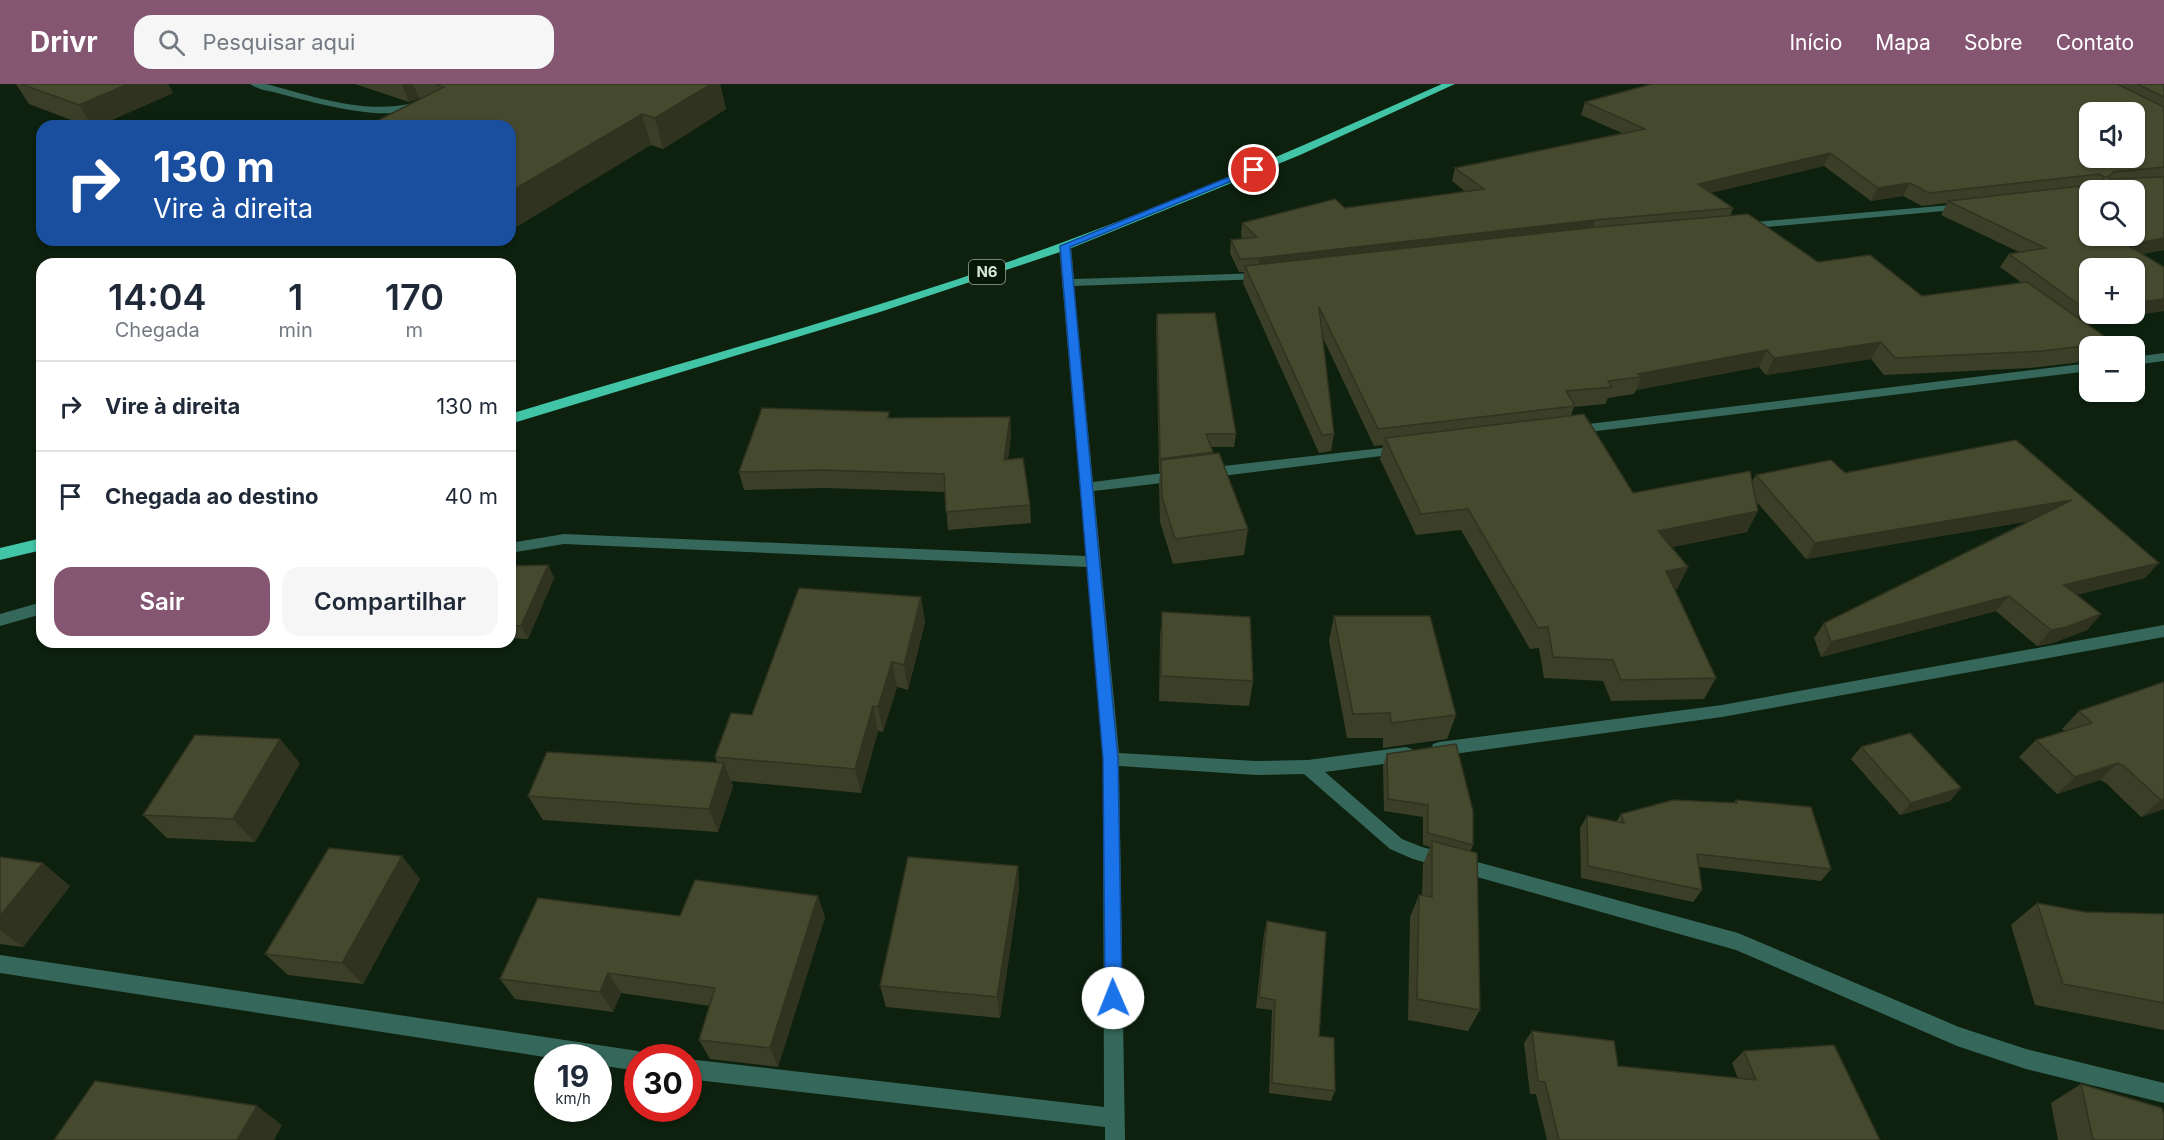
<!DOCTYPE html>
<html lang="pt">
<meta charset="utf-8">
<style>
body{margin:0;font-family:Inter,sans-serif;background:#f6f6f7;color:#1f2937;height:100vh;display:flex;flex-direction:column;font-size:22px;white-space:nowrap}
*{box-sizing:border-box;margin:0}
p{font-size:20px;color:#747a83}
.icon{flex:none;width:33px;height:33px;fill:none;stroke:currentColor;stroke-width:2;stroke-linecap:round;stroke-linejoin:round}
.map{position:relative;flex:1;overflow:hidden}
.sheet{position:absolute;left:36px;top:174px;width:480px;height:390px;display:flex;flex-direction:column;background:#fff;border-radius:18px;box-shadow:0 2px 4px #0004}
.sheet>*{flex:none}
.hud{position:absolute;left:36px;top:36px;width:480px;height:126px;border-radius:18px;box-shadow:0 2px 4px #0004;background:#1a4fa0;color:#fff;overflow:hidden}
.controls{position:absolute;left:2079px;top:18px;display:grid;gap:12px}
.controls a{display:grid;place-items:center;width:66px;height:66px;border-radius:12px;background:#fff;box-shadow:0 2px 4px #0004;font-size:30px}
.speed{position:absolute;left:534px;top:960px;display:flex;gap:12px;font-size:30px;font-weight:700;text-align:center}
.speed>*{display:grid;place-content:center;width:78px;height:78px;border-radius:50%;background:#fff;box-shadow:0 2px 4px #0004;line-height:1}
.speed small{font-size:15px;font-weight:400}
.speed .limit{border:9px solid #d22;background:#fff;color:#111}
.pin{position:absolute;display:grid;place-items:center;width:51px;height:51px;color:#fff;margin:-26px;border:3px solid #fff;border-radius:50%;box-shadow:0 2px 6px #0007}
.me{position:absolute;width:66px;margin:-33px;rotate:359deg;stroke-linejoin:round;filter:drop-shadow(0 0 4px #0008)}
.turn{display:flex;align-items:center;gap:21px;height:126px;padding:0 18px;font-size:27px}
.turn .icon{width:78px;height:78px;stroke-width:2.5}
.turn b{display:block;font-size:42px;line-height:51px}
.eta{display:flex;justify-content:space-evenly;align-items:center;height:102px;text-align:center}
.eta b{font-size:36px;font-weight:600;line-height:42px}
.cta{display:flex;gap:12px;margin-top:auto;padding:12px 18px}
.cta a{flex:1;height:69px;border-radius:18px;background:#845672;color:#fff;font-size:24px;font-weight:600;line-height:69px;text-align:center}
.cta a+a{background:#f6f6f7;color:#1f2937}
ul{padding:0;list-style:none}
li{display:flex;align-items:center;gap:18px;height:90px;padding:0 18px;border-top:2px solid #e0e1e3}
li div{flex:1}
li b{display:block;font-size:22px}
li em{font-style:normal}
header{display:flex;align-items:center;gap:36px;box-sizing:border-box;height:84px;padding:0 30px;background:#845672;color:#fff}
header strong{font-size:28px}
nav{display:flex;gap:33px;margin-inline-start:auto;font-size:21px}
.search{width:420px;height:54px;background:#f6f6f7;display:flex;align-items:center;gap:15px;box-sizing:border-box;padding:0 21px;border-radius:18px;color:#747a83;font-size:22px}
.map>svg:first-child{display:block}
.lines{fill:none;stroke-linecap:round;stroke-linejoin:round}
.service{fill:#35675a;fill-rule:evenodd}
.minor{fill:#35675a;fill-rule:evenodd}
.trunk{fill:#42c4a6;fill-rule:evenodd}
.wall{fill:#3b3f28;fill-rule:evenodd}
.shaded-wall{fill:#303320}
.building{fill:#45492e;stroke:#303320;stroke-width:1.5;fill-rule:evenodd}
.route{fill:#1a73e8;stroke:#114b97;stroke-width:1.5}
.labels{text-anchor:middle;stroke-width:4.5;stroke-linejoin:round;paint-order:stroke}
.shield{fill:#051706;stroke:#99a699;stroke-width:1.5}
.shield-label{font-size:15px;font-weight:bold;fill:#d8e4d8}
</style>
<header>
<strong>Drivr</strong>
<div class="search"><svg class="icon" aria-label="search" viewBox="0 0 24 24"><circle cx="10" cy="10" r="6"/><path d="M15 15l6 6"/></svg>Pesquisar aqui</div>
<nav><a>Início</a><a>Mapa</a><a>Sobre</a><a>Contato</a></nav>
</header>
<div class="map">
<svg width="2164" height="1056" viewBox="0 0 2164 1056">
<rect width="100%" height="100%" fill="#0d210e"/>
<g class="lines">
<path class="service" d="M250,0h16c47,12 98,31 147,19l5,3c-27,19 -106,-4 -137,-12 -10,-3 -23,-4 -31,-10z"/>
<g class="minor">
<polygon points="1962,120 1967,123 1966,125 1744,145 1739,142 1744,139"/>
<polygon points="1065,159 1071,162 1074,195 1263,189 1269,192 1263,195 1074,202 1093,398 1179,387 1186,392 1179,397 1094,407 1119,669 1256,677 1308,676 1406,663 1412,665 1414,670 1412,675 1406,677 1325,688 1402,755 1422,763 1738,849 1959,943 2026,965 2164,999 2164,1019 2026,985 1957,962 1736,866 1413,775 1390,765 1304,690 1256,691 1119,682 1125,1056 1105,1056 1105,1043 688,995 688,975 1104,1023 1103,675 1087,483 564,460 510,469 510,459 564,450 1086,472 1059,162"/>
<polygon points="2164,269 2164,277 2134,281 2134,273"/>
<polygon points="2090,279 2090,287 1572,350 1565,346 1572,342"/>
<polygon points="1400,362 1405,363 1407,366 1405,369 1206,394 1199,389 1206,384"/>
<polygon points="42,518 42,530 0,542 0,530"/>
<polygon points="2164,541 2164,553 1722,633 1439,672 1433,670 1431,665 1433,660 1439,658 1722,621"/>
<polygon points="0,871 638,967 645,970 646,974 638,974 638,987 598,981 598,974 551,974 0,889"/>
</g>
<g class="trunk">
<path d="M1442,0h13l-155,71 -231,94 -189,63 -370,112v-10c183,-55 371,-105 551,-171 129,-47 255,-103 381,-159z"/>
<polygon points="42,454 42,466 0,476 0,464"/>
</g>
</g>
<g class="wall">
<polygon points="16,0 168,0 173,9 98,42 87,42 29,20"/>
<polygon points="355,0 720,0 726,25 663,65 651,61 419,16 419,14 409,18"/>
<path d="M1652,0h512v166l-22,4 22,13v44l-80,11 34,24h-28v15l-60,7 -146,7 -13,-16 -105,16 -7,-8 -123,23 -2,4 -26,4 -3,6 -31,3 -3,8 62,78 119,-12 4,-6 89,-2 171,-33 129,138 -69,17 25,19 -14,16 -34,13 -16,3 -41,-35 -175,46 -7,-19 10,-15 206,-102 -224,38 -50,-58 -9,31 -75,15 16,20 -11,22h-2l41,89 -12,21 -93,2 -8,-20 -59,-3 -5,-30 -9,1 -69,-119 -45,5 -36,-76 3,-14 -9,1 -51,-108 11,96 -3,17 -12,2 -76,-170 1,-11h-5l-9,-19 1,-13 12,-1 -2,-3 1,-13 224,-31 -14,-11 3,-13 167,-35 -41,-18 4,-13zM1824,82l47,35 32,-5 19,10 25,-3 -6,12 78,37 -10,2 -9,13 22,16 -100,13 -104,-34 -88,-46 3,-8 -23,-15z"/>
<polygon points="1157,230 1236,350 1234,363 1211,363 1212,370 1248,445 1244,471 1173,480 1160,438 1159,401 1160,388 1159,388 1156,243"/>
<polygon points="890,334 1011,351 1008,376 1030,421 1031,439 948,446 945,408 825,404 744,406 739,388"/>
<polygon points="548,481 554,494 528,555 510,554 510,482"/>
<polygon points="921,513 925,538 908,606 897,603 883,648 878,647 861,709 731,697 733,702 718,748 543,736 528,712 717,678 715,673 752,631"/>
<polygon points="1162,528 1253,597 1249,622 1159,617 1160,553"/>
<polygon points="1334,532 1456,631 1447,655 1383,664 1383,654 1347,654 1329,557"/>
<polygon points="2164,598 2164,725 2141,733 2106,699 2100,696 2057,710 2019,673 2036,656 2065,647 2062,645 2079,627"/>
<polygon points="1861,663 1950,717 1900,731 1851,675"/>
<polygon points="1387,670 1473,761 1470,768 1480,926 1468,947 1408,936 1410,833 1419,811 1422,811 1423,780 1430,763 1423,761 1423,733 1384,727 1383,682"/>
<polygon points="300,679 255,758 167,754 143,731"/>
<polygon points="1736,716 1831,785 1821,797 1699,783 1702,806 1693,818 1581,794 1580,744 1587,732 1616,738 1621,730 1734,719"/>
<polygon points="0,773 70,802 23,863 0,860"/>
<polygon points="1018,782 1019,805 1000,934 886,923 880,902"/>
<polygon points="420,795 363,900 288,891 265,870"/>
<polygon points="2037,819 2085,828 2164,830 2164,946 2035,921 2011,841"/>
<polygon points="680,832 825,833 778,983 710,975 699,956 710,922 621,909 613,928 515,915 500,895"/>
<polygon points="1267,837 1319,952 1335,1007 1331,1017 1269,1009 1272,926 1256,924 1264,849"/>
<polygon points="1532,947 1618,982 1738,995 1732,979 1744,967 1880,1056 1547,1056 1536,1010 1530,1010 1524,959"/>
<polygon points="2081,1000 2164,1056 2058,1056 2051,1019"/>
</g>
<g class="shaded-wall">
<polygon points="128,0 168,0 173,9 98,42 92,42 79,21"/>
<polygon points="402,0 413,0 419,14 409,18"/>
<polygon points="711,0 720,0 726,25 663,65 655,34"/>
<polygon points="642,30 651,61 510,147 510,108"/>
<polygon points="1830,69 1824,82 1693,113 1698,100"/>
<polygon points="1910,99 1903,112 1871,117 1878,104"/>
<polygon points="1595,136 1591,149 1258,188 1259,174"/>
<polygon points="2164,154 2164,166 2117,174 2127,161"/>
<polygon points="2164,215 2164,227 2076,239 2086,226 2090,225 2090,230 2134,230 2134,219"/>
<polygon points="1881,258 1871,275 1766,291 1774,274"/>
<polygon points="1767,266 1759,283 1636,306 1641,293 1638,290"/>
<polygon points="1010,333 1011,351 1005,394 1004,376"/>
<polygon points="2072,416 2059,432 1806,475 1815,459"/>
<polygon points="1758,427 1747,448 1648,468 1658,447"/>
<polygon points="2159,479 2145,494 2050,517 2064,501"/>
<polygon points="548,481 554,494 528,555 521,542"/>
<polygon points="1688,483 1677,505 1656,509 1666,487"/>
<polygon points="2009,512 1996,527 1821,573 1831,558"/>
<polygon points="921,513 925,538 908,606 904,581"/>
<polygon points="2101,530 2087,546 2053,559 2037,562 2051,546"/>
<polygon points="892,578 897,603 883,648 878,623"/>
<polygon points="873,622 878,647 861,709 855,685"/>
<polygon points="280,655 300,679 255,758 233,735"/>
<polygon points="724,679 733,702 718,748 709,725"/>
<polygon points="2118,679 2100,696 2057,710 2075,693"/>
<polygon points="1961,704 1950,717 1900,731 1911,719"/>
<polygon points="2164,715 2164,725 2141,733 2161,716"/>
<polygon points="402,772 420,795 363,900 342,879"/>
<polygon points="43,779 70,802 23,863 0,846 0,832"/>
<polygon points="1018,782 1019,805 1000,934 997,913"/>
<polygon points="818,812 825,833 778,983 770,964"/>
<polygon points="608,889 621,909 613,928 600,908"/>
<polygon points="257,1022 282,1041 274,1056 237,1056"/>
</g>
<g class="building">
<polygon points="21,0 128,0 79,21"/>
<polygon points="434,0 711,0 655,34 642,30 510,108 510,42 367,42 444,3"/>
<path d="M1652,0h465l47,23v60l-50,5 -7,5 3,2 54,-2v61l-37,7 37,22v32l-30,4v-35h-44v41l-4,1 -77,-56 36,-6 -97,-47 151,-17 6,-7 -6,-3 -170,19 -19,-10 -32,5 -48,-35 -132,31 35,24 -138,12 -336,38 -19,1 -9,-19 26,-3 -15,-14 93,-24 10,9 139,-19 -29,-21 190,-39 -60,-27zM2090,28h44v46h-44zM2090,106h44v46h-44z"/>
<polygon points="2137,0 2164,0 2164,13"/>
<polygon points="1748,130 1818,178 1870,171 1922,212 2027,198 2118,262 2104,262 2102,260 2042,267 1895,274 1881,258 1774,274 1767,266 1638,290 1641,293 1608,297 1612,303 1566,307 1575,322 1378,345 1319,223 1334,350 1322,351 1245,182 1597,143"/>
<polygon points="1215,229 1236,350 1206,350 1213,368 1160,375 1157,230"/>
<polygon points="762,324 889,328 888,334 1010,333 1004,376 1023,374 1030,421 946,428 944,390 821,386 739,388"/>
<polygon points="1584,330 1633,409 1750,387 1758,427 1658,447 1688,483 1666,487 1716,594 1621,596 1613,576 1553,573 1548,543 1538,544 1468,425 1421,430 1385,354"/>
<polygon points="2016,356 2159,479 2064,501 2101,530 2067,543 2051,546 2009,512 1831,558 1824,539 2072,416 1815,459 1756,391 1831,376 1845,389"/>
<polygon points="1219,369 1248,445 1175,455 1162,413 1161,376"/>
<polygon points="548,481 521,542 510,541 510,482"/>
<polygon points="799,504 921,513 904,581 892,578 878,623 873,622 855,685 715,673 731,629 752,631"/>
<polygon points="1162,528 1250,533 1253,597 1161,592"/>
<polygon points="1334,532 1430,532 1456,631 1391,639 1390,629 1353,630"/>
<polygon points="2164,598 2164,715 2161,716 2124,682 2118,679 2075,693 2036,656 2092,639 2079,627"/>
<polygon points="1910,649 1961,704 1911,719 1861,663"/>
<polygon points="195,651 280,655 233,735 143,731"/>
<polygon points="1456,660 1473,727 1473,761 1428,749 1428,721 1388,715 1387,670"/>
<polygon points="547,668 724,679 709,725 528,712"/>
<polygon points="1673,716 1737,719 1736,716 1811,723 1831,785 1697,770 1702,806 1588,782 1587,732 1624,739 1621,730"/>
<polygon points="1432,757 1477,769 1480,926 1417,915 1419,811 1432,813"/>
<polygon points="329,764 402,772 342,879 265,870"/>
<polygon points="0,773 43,779 0,832"/>
<polygon points="908,773 1018,782 997,913 880,902"/>
<polygon points="695,796 818,812 770,964 699,956 715,904 608,889 600,908 500,895 538,814 680,832"/>
<polygon points="2037,819 2085,828 2164,830 2164,919 2063,900"/>
<polygon points="1267,837 1326,848 1319,952 1334,954 1335,1007 1272,999 1275,916 1259,913"/>
<polygon points="1532,947 1614,957 1618,982 1756,996 1744,967 1834,961 1880,1056 1559,1056 1545,998 1538,997"/>
<polygon points="95,997 257,1022 237,1056 54,1056"/>
<polygon points="2081,1000 2162,1024 2164,1031 2164,1056 2093,1056"/>
</g>
<polygon class="route" points="1251,84 1259,86 1070,163 1118,675 1122,914 1120,920 1113,922 1107,920 1105,914 1103,675 1060,162"/>
<g class="labels">
<rect class="shield" x="969" y="176" width="36" height="24" rx="4.5"/>
<g class="shield-label">
<text x="987" y="193">N6</text>
</g>
</g>
</svg>
<div class="controls">
<a><svg class="icon" aria-label="sound" viewBox="0 0 24 24"><path d="M4 9h4l5-4v14l-5-4H4zM17 9q2 3 0 6"/></svg></a>
<a><svg class="icon" aria-label="search" viewBox="0 0 24 24"><circle cx="10" cy="10" r="6"/><path d="M15 15l6 6"/></svg></a>
<a>+</a>
<a>−</a>
</div>
<div class="speed"><div>19<small>km/h</small></div><div class="limit">30</div></div>
<div class="pin" style="left:1254px;top:86px;background:#d93025"><svg class="icon" aria-label="arrive" viewBox="0 0 24 24"><path d="M6 21V4h12l-3 4 3 4H6"/></svg></div>
<svg class="me" style="left:1113px;top:914px" viewBox="-20 -20 40 40"><circle r="19" fill="#fff"/><path d="M0-13L10 11 0 6-10 11z" fill="#1a73e8"/></svg>
<div class="hud">
<div class="turn"><svg class="icon" aria-label="right" viewBox="0 0 24 24"><path d="M7 20v-9h11M14 6l5 5-5 5"/></svg><div><b>130 m</b>Vire à direita</div></div>
</div>
<section class="sheet">
<div class="eta">
<div><b>14:04</b><p>Chegada</p></div>
<div><b>1</b><p>min</p></div>
<div><b>170</b><p>m</p></div>
</div>
<ul>
<li><svg class="icon" aria-label="right" viewBox="0 0 24 24"><path d="M7 20v-9h11M14 6l5 5-5 5"/></svg><div><b>Vire à direita</b></div><em>130 m</em></li>
<li><svg class="icon" aria-label="arrive" viewBox="0 0 24 24"><path d="M6 21V4h12l-3 4 3 4H6"/></svg><div><b>Chegada ao destino</b></div><em>40 m</em></li>
</ul>
<div class="cta"><a>Sair</a><a>Compartilhar</a></div>
</section>
</div>
